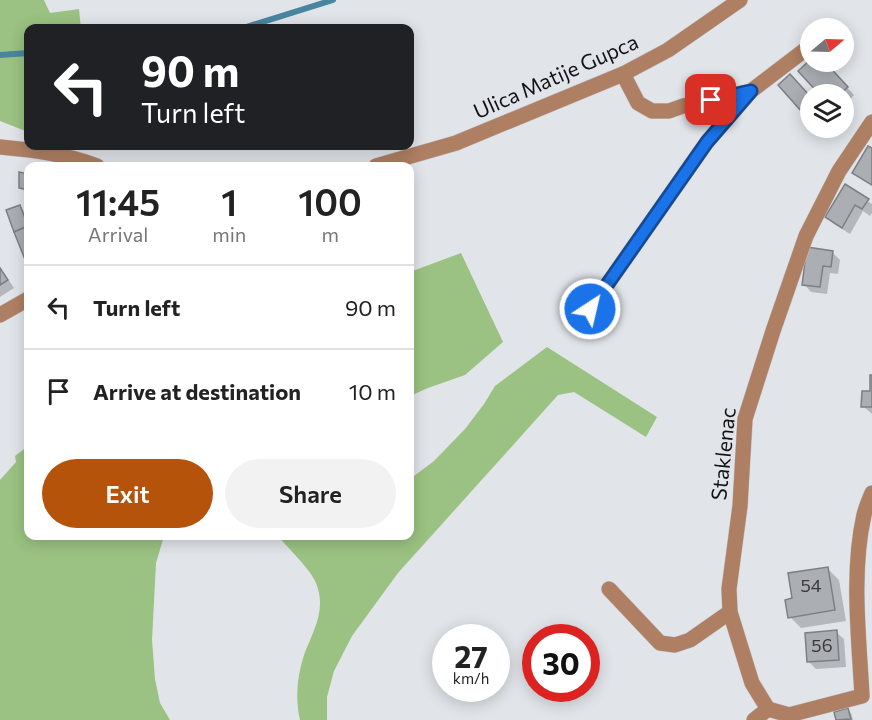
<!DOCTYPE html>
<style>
body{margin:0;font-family:Commissioner,sans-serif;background:#f2f2f2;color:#222;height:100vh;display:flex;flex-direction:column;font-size:22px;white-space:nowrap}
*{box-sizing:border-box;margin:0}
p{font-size:20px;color:#767676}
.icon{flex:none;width:33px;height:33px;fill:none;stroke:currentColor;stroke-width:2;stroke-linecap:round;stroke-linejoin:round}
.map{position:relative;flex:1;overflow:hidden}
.panel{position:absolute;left:24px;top:162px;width:390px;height:378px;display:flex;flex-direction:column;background:#fff;border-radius:12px;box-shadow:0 3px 15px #0003}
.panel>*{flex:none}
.guide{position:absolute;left:24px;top:24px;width:390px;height:126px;border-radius:12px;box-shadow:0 3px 15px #0003;background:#202124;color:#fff;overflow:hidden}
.needle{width:39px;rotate:71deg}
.buttons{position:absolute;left:800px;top:18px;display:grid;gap:12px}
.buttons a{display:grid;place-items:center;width:54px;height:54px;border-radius:50%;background:#fff;box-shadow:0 3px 15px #0003;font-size:30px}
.speed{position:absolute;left:432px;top:624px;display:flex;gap:12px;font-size:30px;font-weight:700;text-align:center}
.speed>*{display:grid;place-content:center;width:78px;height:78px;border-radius:50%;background:#fff;box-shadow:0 3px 15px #0003;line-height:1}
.speed small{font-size:15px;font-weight:400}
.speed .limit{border:9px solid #d22;background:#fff;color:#111}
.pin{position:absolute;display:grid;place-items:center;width:51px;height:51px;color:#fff;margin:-26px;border-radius:12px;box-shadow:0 3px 9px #0006}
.me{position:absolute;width:66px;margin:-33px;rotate:35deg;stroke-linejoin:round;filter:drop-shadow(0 0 4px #0008)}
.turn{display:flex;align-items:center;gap:21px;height:126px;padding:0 18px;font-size:27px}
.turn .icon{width:78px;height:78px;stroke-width:2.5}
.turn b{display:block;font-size:42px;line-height:51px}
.eta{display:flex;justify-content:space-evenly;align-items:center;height:102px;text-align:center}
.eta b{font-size:36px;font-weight:600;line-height:42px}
.button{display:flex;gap:12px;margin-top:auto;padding:12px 18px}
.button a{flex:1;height:69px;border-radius:36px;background:#b45309;color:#fff;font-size:24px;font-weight:600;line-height:69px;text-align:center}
.button a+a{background:#f2f2f2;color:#222}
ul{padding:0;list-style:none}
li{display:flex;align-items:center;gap:18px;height:84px;padding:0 18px;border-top:2px solid #e0e0e0}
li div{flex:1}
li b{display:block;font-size:22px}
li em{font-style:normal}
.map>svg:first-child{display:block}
.green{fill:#9bc282}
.shadow{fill:#0003}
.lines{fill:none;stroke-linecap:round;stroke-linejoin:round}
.stream{stroke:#4886a0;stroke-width:6}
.building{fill:#abaeb3;stroke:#7c7f84;stroke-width:1.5}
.minor-casing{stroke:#c0c3c8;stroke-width:16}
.minor{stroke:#af7f63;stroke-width:15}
.route-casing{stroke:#114b97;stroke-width:15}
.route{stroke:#1a73e8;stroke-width:10}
.labels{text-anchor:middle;stroke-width:5;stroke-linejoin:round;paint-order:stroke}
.number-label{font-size:18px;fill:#383a3c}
.street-label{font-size:21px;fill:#121315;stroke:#e1e5ea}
</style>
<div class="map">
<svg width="872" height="720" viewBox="0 0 872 720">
<rect width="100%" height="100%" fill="#e1e5ea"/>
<g class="green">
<polygon points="0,0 44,0 50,13 79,9 81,28 28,28 28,132 0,121"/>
<polygon points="461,253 503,342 465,375 428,388 410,396 410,272"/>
<path d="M547,347l110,70 -11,20 -72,-45 -16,3 -160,178 -46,63 -18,35 -7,26v23h-27c-5,-22 -3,-43 4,-65 9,-24 23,-45 12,-72 -5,-13 -28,-35 -38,-47h132v-57l24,-18 31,-32 19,-25 11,-18z"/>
<polygon points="28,446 28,536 164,536 156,563 152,640 155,679 160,703 170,720 0,720 0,480 16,462 15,456"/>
</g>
<g class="shadow">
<polygon points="811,62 823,62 854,95 844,105 843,94 821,94 800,72"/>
<polygon points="872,150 872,186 862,180 854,173"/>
<polygon points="845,186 872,204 872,213 870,216 863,211 850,234 834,224 826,217"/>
<polygon points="20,206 23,210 28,223 28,264 15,231"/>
<polygon points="833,253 840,260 838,274 830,273 827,294 811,292 804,284"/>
<polygon points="0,267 14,288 0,297"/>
<polygon points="872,377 872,414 863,406 872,392"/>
<polygon points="827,568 839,580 846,621 801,628 790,617 794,599"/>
<polygon points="836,632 844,639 846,667 816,669 809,662"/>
<polygon points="847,710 851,713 853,720 838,720 836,713"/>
</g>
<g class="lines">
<g class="stream">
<polyline points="243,28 333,0"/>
<polyline points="0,55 28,53"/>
</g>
</g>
<g class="building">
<polygon points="810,60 810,62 825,62 848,87 840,94 832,94 829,91 824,94 819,94 798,71"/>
<polygon points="790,74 810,96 810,121 778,85"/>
<polygon points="868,146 872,148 872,185 852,173"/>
<polygon points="19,172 28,174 28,190 19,188"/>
<polygon points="845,184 869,199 862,209 855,205 842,228 825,217"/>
<polygon points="20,205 28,226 14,232 6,210"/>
<polygon points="28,226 28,267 14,232"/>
<polygon points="807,247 833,251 831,267 823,266 820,287 802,285"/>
<polygon points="0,268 8,280 0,285"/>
<polygon points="870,375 872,375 872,407 861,407 862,391 870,391"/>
<polygon points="828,567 835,610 788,618 785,600 792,598 788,573"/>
<polygon points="837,630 839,660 807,662 805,633"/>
<polygon points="848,708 851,719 836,720 834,712"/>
</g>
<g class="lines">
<defs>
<g id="minor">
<polyline points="623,74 638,103 652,111 669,111 683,106 751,91"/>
<path d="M0,147c33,3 66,7 97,19"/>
<polyline points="376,166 456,143 623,74 668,50 740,0"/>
<polyline points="590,309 707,142 751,91 810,46"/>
<polyline points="0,315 28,299"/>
<polyline points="609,589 660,643 675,645 690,640 730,612"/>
<path d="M789,715l73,-19c-3,-59 -11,-123 2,-181 2,-8 5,-15 8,-22"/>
<polyline points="754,720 768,709"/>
<polyline points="793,720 789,715 768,709 752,683 730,612 729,589 740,506 745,419 773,331 806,236 839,171 872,122"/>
</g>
</defs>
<use href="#minor" class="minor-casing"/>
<use href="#minor" class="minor"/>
</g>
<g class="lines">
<defs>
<polyline id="route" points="590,309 707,142 751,91 711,100"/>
</defs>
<use href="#route" class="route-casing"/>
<use href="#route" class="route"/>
</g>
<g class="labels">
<g class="number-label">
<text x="811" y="592">54</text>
<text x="822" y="652">56</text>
</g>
<g class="street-label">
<text transform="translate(556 77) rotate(-24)" y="7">Ulica Matije Gupca</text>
<text transform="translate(724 454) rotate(-84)" y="7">Staklenac</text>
</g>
</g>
</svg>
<div class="buttons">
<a><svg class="needle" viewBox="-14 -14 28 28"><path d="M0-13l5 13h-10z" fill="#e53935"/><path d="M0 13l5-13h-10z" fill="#767676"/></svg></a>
<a><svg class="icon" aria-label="layers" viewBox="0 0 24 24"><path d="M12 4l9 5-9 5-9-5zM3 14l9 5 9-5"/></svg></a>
</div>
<div class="speed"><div>27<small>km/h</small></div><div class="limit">30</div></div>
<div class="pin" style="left:711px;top:100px;background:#d93025"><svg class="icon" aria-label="arrive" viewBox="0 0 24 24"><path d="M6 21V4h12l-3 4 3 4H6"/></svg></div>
<svg class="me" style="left:590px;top:309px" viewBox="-20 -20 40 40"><circle r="17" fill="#1a73e8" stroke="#fff" stroke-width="3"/><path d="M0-11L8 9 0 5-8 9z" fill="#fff"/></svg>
<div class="guide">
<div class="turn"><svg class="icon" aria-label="left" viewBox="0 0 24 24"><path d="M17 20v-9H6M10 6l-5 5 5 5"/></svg><div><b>90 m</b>Turn left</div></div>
</div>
<section class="panel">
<div class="eta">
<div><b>11:45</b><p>Arrival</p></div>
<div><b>1</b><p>min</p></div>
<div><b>100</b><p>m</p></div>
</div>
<ul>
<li><svg class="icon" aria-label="left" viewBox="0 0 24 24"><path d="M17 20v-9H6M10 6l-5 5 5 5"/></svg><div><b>Turn left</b></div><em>90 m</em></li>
<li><svg class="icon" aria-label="arrive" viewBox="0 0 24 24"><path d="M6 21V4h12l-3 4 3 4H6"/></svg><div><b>Arrive at destination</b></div><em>10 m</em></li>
</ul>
<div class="button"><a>Exit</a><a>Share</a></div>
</section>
</div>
